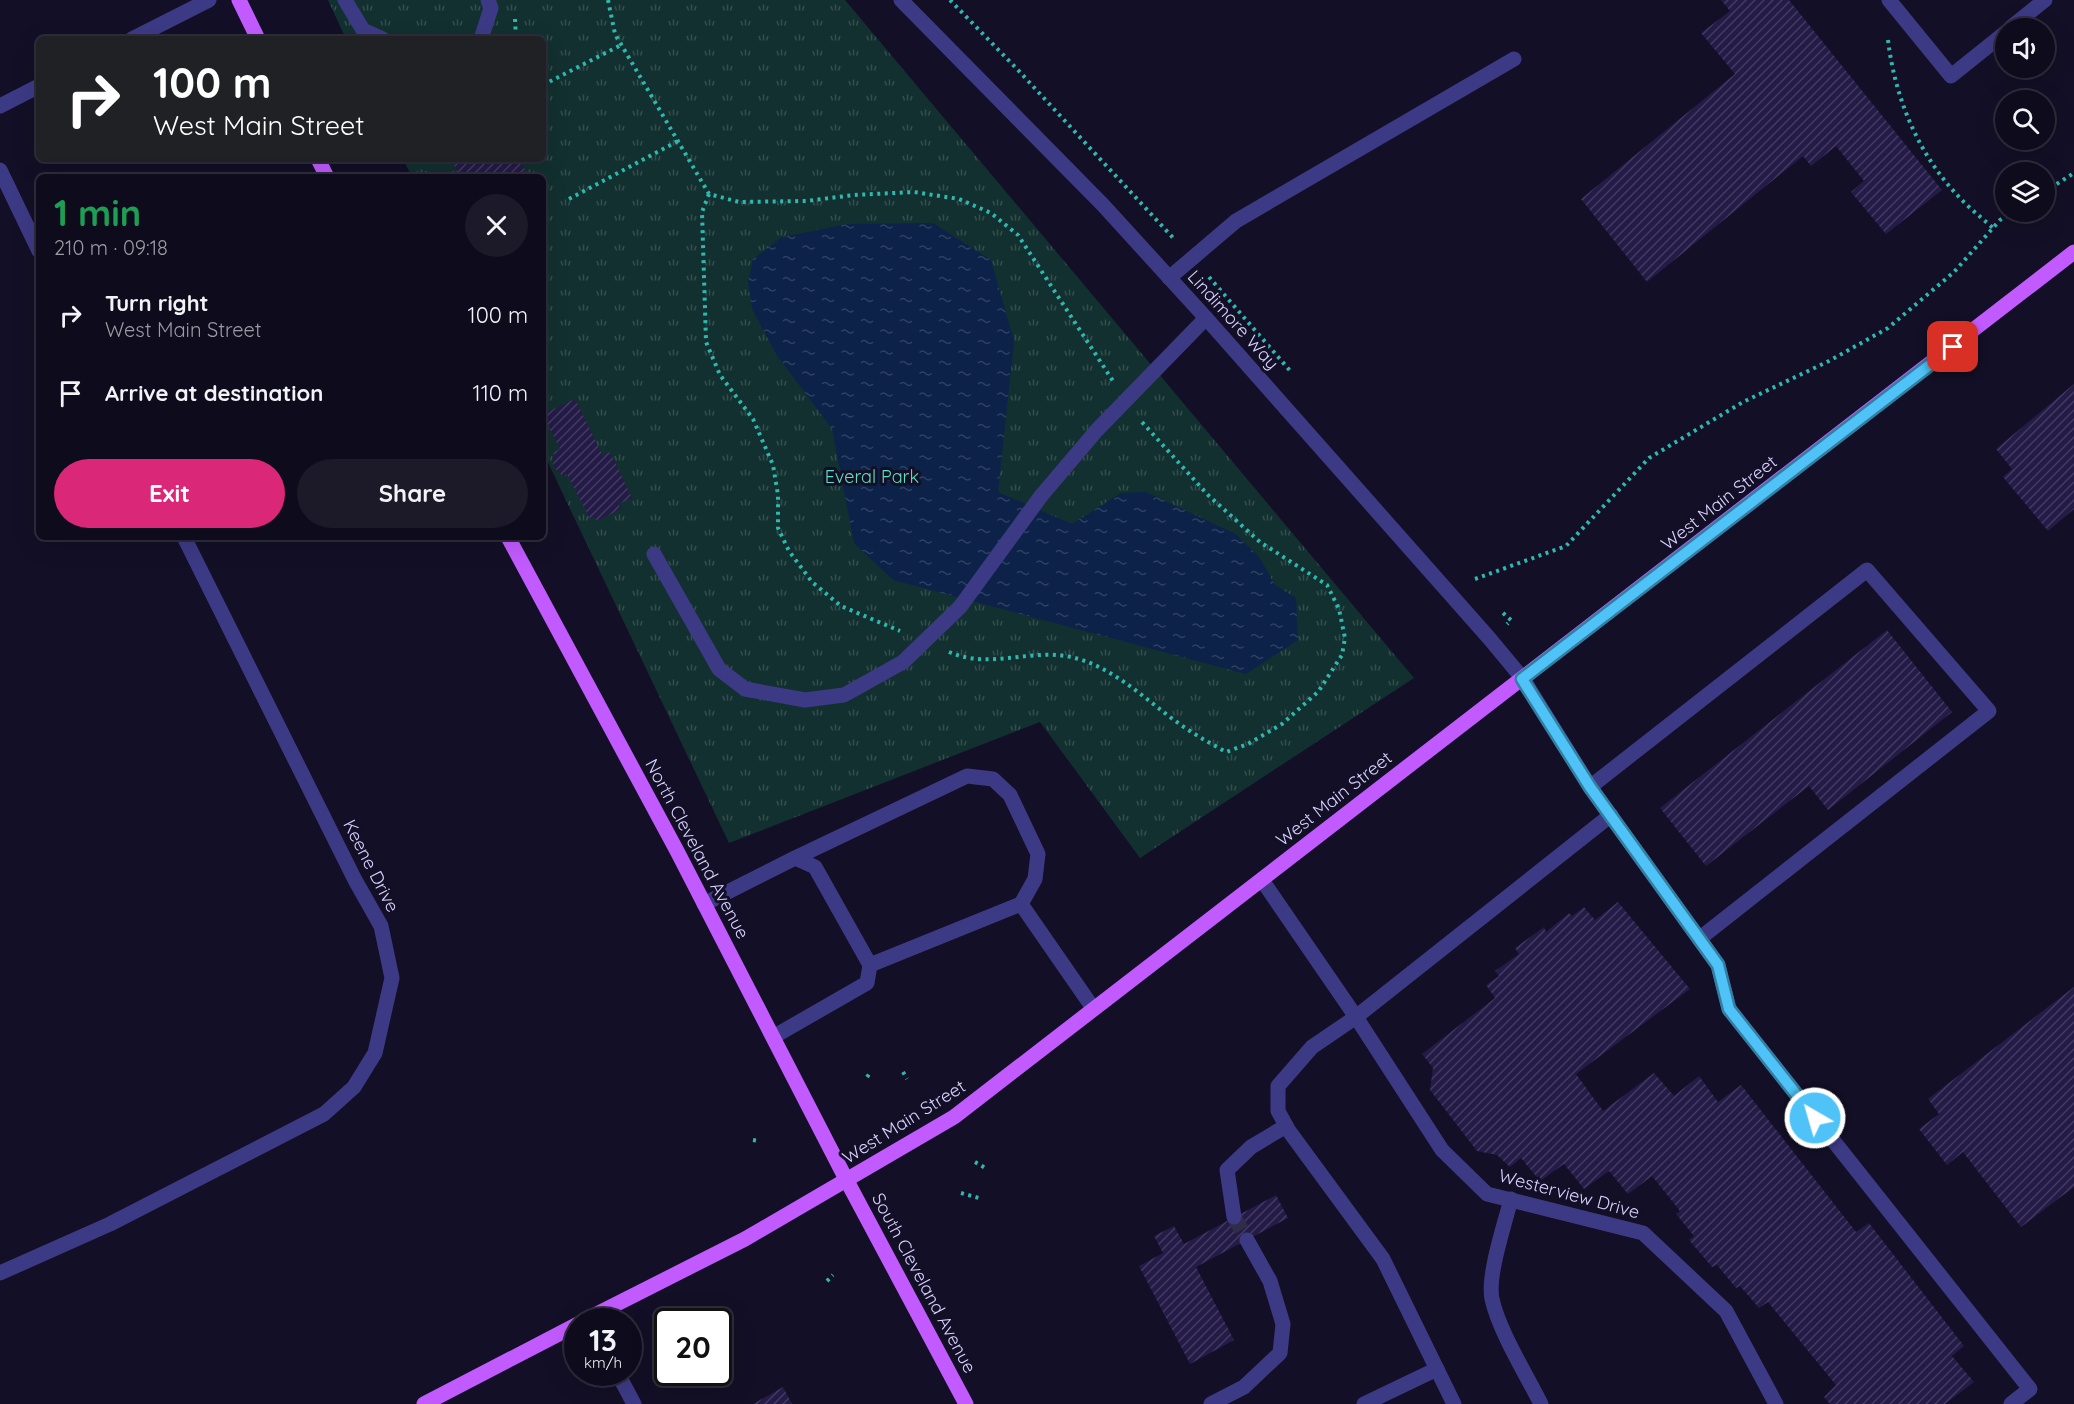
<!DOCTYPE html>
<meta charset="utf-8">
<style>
body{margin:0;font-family:Quicksand,sans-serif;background:#1c1929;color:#f1f3f6;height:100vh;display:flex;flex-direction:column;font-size:22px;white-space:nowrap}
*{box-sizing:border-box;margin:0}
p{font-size:20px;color:#9b9ba3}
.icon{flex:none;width:33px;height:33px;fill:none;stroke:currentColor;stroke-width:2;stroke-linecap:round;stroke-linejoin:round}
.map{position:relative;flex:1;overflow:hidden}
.side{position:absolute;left:36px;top:174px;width:510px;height:366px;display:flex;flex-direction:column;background:#0e0b1c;border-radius:9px;box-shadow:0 6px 24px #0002,0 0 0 2px #2e2b3b}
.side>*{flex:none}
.hud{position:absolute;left:36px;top:36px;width:510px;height:126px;border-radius:9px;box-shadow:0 6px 24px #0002,0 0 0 2px #2e2b3b;background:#202124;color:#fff;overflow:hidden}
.controls{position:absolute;left:1995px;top:18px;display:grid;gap:12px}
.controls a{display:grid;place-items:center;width:60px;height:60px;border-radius:50%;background:#0e0b1c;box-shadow:0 6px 24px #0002,0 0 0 2px #2e2b3b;font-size:30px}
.speed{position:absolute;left:564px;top:1308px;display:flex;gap:12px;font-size:30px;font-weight:700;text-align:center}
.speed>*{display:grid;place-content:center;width:78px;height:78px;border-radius:50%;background:#0e0b1c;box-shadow:0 6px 24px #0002,0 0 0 2px #2e2b3b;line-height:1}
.speed small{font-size:15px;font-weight:400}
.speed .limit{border:3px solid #111;border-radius:9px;background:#fff;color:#111}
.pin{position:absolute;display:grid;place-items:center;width:51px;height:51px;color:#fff;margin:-26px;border-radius:12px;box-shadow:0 3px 9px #0006}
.me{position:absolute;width:66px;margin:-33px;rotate:322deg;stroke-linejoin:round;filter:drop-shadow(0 0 4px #0008)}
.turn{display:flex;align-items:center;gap:21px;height:126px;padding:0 18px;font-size:27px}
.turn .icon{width:78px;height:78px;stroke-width:2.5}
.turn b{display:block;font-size:42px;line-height:51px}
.round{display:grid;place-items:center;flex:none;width:63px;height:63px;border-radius:32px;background:#1c1929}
.summary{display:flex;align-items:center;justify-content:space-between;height:102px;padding:0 18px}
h1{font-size:36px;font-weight:700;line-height:45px;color:#1e9e55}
.button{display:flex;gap:12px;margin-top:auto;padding:12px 18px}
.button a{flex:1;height:69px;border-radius:36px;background:#db2777;color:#fff;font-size:24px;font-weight:700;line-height:69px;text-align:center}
.button a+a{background:#1c1929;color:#f1f3f6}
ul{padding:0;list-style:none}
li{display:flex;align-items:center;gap:18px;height:78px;padding:0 18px}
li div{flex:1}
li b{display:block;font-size:22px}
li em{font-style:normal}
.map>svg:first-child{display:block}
.grass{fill:url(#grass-tufts)}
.water{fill:url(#water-ripples)}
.building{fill:url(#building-hatch)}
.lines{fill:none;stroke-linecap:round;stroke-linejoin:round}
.minor-tunnel{stroke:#312d47;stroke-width:15;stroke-dasharray:15 8;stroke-linecap:butt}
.path{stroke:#2fb8b0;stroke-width:4;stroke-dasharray:3 4.5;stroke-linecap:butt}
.minor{stroke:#3d3a85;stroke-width:15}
.major{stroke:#c25bff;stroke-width:15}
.route-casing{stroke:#337fa1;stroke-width:15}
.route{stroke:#4fc3f7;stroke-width:10}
.labels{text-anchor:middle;stroke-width:6;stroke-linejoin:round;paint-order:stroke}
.street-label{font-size:18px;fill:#d9d4ff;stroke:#130f26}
.park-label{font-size:18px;fill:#5fe0c0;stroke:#130f26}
</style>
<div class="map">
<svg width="2074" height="1404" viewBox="0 0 2074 1404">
<defs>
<pattern id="grass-tufts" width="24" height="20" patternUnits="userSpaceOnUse" patternTransform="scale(1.5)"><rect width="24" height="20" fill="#12302f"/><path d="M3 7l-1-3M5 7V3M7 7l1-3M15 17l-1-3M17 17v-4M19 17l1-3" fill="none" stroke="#344d4e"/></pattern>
<pattern id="water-ripples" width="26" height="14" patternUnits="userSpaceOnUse" patternTransform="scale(1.5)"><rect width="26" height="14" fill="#0c2248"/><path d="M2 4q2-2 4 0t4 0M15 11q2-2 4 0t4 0" fill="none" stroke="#2f4163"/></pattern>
<pattern id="building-hatch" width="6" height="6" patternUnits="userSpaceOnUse" patternTransform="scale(1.5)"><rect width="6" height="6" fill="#241b47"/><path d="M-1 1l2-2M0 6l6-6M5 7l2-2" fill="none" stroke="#433b63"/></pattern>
</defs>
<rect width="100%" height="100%" fill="#130f26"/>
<polygon class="grass" points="328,0 845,0 1414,678 1140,858 1040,722 729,843 543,452 543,177 412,177 403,159 543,159 543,39 346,39"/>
<polygon class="water" points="933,223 991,260 1014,341 998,492 1072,524 1121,493 1146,492 1236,534 1260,558 1275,585 1296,598 1298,640 1246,674 893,580 854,543 832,429 776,354 752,309 748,283 753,259 782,237 847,224"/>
<g class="building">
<polygon points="1721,0 1789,0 1942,190 1886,234 1851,192 1864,181 1836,146 1811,166 1803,156 1647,282 1581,199 1735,74 1701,33 1730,11"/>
<polygon points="451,159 520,159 528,177 460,177"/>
<polygon points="2074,384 2074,509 2048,531 2003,477 2012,469 1996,449"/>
<polygon points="575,399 603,456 610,452 632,498 618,504 621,509 597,521 595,517 590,519 567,474 563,476 558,472 553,465 554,452 560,449 543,414"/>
<polygon points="1887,630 1952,712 1828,810 1809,786 1706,866 1660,808"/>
<polygon points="1618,902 1690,989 1576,1074 1603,1111 1654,1073 1674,1096 1699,1076 1718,1102 1741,1085 1856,1232 1869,1223 1964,1346 1952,1356 1974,1382 1945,1404 1830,1404 1824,1397 1836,1385 1768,1302 1759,1308 1740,1286 1736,1288 1717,1265 1712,1267 1689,1240 1694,1236 1676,1214 1680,1211 1652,1176 1628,1194 1609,1171 1584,1189 1564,1164 1540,1181 1521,1158 1510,1167 1497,1155 1477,1151 1430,1090 1433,1068 1422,1054 1495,998 1486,985 1499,976 1495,971 1519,954 1515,948 1544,927 1546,932 1569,913 1572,916 1584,907 1595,920"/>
<polygon points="2074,987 2074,1187 2021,1227 1963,1152 1947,1165 1919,1129 1939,1114 1928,1099"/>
<polygon points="1276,1195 1288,1218 1196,1267 1234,1340 1190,1364 1139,1266 1163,1253 1154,1236 1174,1226 1184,1244"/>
<polygon points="783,1387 792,1404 753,1404"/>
</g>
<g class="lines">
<polyline class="minor-tunnel" points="1234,1217 1247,1240"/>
<g class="path">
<polyline points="608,0 615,34 709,194 739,202 806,201 854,195 914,192 959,199 991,213 1018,235 1113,381"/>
<polyline points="950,0 1017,69 1175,240"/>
<polyline points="515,19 516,39"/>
<path d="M1888,40c7,58 30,114 71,157 10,11 22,20 34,31"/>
<polyline points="543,85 621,45"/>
<polyline points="2044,192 2074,173"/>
<polyline points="709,194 702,212 706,342 720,375 753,419 773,465 778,495 778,528 789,551 812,582 841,606 900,631"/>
<polyline points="569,199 678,141"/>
<polyline points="1209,277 1292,373"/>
<polyline points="1475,579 1566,546 1649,458 1743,402 1829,361 1888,328 1954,272 2000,220 2014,212"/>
<polyline points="1503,613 1511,620 1507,624"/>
<path d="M949,652c41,18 81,-4 122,5 46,10 81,50 119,74 12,8 24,14 36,21l22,-8 34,-20 36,-32 24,-37 3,-17 -6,-29 -12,-24 -67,-43 -52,-47 -67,-74"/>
<polyline points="903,1072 907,1079"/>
<polyline points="867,1077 870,1073"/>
<polyline points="753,1140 760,1141"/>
<polyline points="975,1162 987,1169"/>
<polyline points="961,1193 979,1198"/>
<polyline points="827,1281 833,1275"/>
</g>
<g class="minor">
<polyline points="345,0 363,30 383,39"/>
<polyline points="901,0 1103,205 1206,318 1489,638 1523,679 1590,787 1718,965 1729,1009 2030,1389 2011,1404"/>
<polyline points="1889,0 1951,76 2006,32"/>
<polyline points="2010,28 2045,0"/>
<polyline points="132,39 209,0"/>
<polyline points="481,39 491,8 488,0"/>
<polyline points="0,106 39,86"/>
<polyline points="0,170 39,251"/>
<polyline points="1169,278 1236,221 1514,59"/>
<polyline points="654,554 719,669 745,689 805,700 844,695 903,662 960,607 1041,496 1097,430 1206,318"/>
<polyline points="1590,787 1867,570 1989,711 1699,939"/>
<polyline points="795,858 967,776 993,779 1010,795 1038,854 1035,879 1021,904"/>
<polyline points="1262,880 1356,1017 1442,1150 1487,1194 1643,1233 1726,1311 1776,1404"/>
<polyline points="704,904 795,858 815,867 870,965 867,983 773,1037"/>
<polyline points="870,965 1021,904 1093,1008"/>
<path d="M1511,1199c-6,24 -24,77 -19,100 7,32 34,75 49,105"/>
<polyline points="1234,1217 1227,1170 1251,1147 1286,1126"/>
<polyline points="0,1273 110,1224 324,1114 354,1087 375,1053 392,978 381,926 355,880 184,537"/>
<polyline points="617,1372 634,1404"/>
<polyline points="1211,1404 1244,1387 1280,1353 1283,1324 1270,1281 1247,1240"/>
<polyline points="1364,1404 1437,1369"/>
<polyline points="1454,1404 1383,1259 1289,1131 1278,1111 1278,1086 1312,1047 1356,1017 1611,815"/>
</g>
<g class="major">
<polyline points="239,0 258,39"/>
<polyline points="318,159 327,177"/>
<polyline points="508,537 677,851 847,1181 966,1404"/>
<polyline points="581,1322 745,1239 954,1117 2074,252"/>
<polyline points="424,1404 578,1324"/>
</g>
</g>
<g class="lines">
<defs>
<polyline id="route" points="1815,1118 1729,1009 1718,965 1590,787 1522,679 1953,347"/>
</defs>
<use href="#route" class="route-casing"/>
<use href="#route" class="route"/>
</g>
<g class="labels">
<g class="street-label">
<text transform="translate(1233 320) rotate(48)" y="6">Lindimore Way</text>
<text transform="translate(1719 503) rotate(-38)" y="6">West Main Street</text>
<text transform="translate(1334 799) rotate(-38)" y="6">West Main Street</text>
<text transform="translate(697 849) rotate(62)" y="6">North Cleveland Avenue</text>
<text transform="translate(371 866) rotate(63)" y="6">Keene Drive</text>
<text transform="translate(904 1122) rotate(-32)" y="6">West Main Street</text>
<text transform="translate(1569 1194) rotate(15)" y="6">Westerview Drive</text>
<text transform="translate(924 1283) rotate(62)" y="6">South Cleveland Avenue</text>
</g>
<g class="park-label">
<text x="872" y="483">Everal Park</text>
</g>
</g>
</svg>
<div class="controls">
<a><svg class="icon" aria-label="sound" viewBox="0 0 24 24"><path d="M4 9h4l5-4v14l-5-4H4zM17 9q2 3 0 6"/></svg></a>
<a><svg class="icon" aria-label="search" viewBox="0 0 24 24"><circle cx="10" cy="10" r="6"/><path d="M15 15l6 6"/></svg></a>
<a><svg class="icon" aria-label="layers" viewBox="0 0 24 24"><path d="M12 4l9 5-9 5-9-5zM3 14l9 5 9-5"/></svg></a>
</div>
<div class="speed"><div>13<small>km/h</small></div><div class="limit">20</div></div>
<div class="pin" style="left:1953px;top:347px;background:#d93025"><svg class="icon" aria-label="arrive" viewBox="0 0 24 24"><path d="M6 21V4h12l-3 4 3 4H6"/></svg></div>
<svg class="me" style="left:1815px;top:1118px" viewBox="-20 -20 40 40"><circle r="17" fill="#4fc3f7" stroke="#fff" stroke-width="3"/><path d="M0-11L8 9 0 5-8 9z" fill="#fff"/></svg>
<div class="hud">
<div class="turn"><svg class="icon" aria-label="right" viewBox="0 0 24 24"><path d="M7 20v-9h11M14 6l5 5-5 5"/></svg><div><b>100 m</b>West Main Street</div></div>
</div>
<section class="side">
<div class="summary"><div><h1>1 min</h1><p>210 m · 09:18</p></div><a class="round"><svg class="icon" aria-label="close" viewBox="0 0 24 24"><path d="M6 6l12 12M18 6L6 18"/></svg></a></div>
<ul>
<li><svg class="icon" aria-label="right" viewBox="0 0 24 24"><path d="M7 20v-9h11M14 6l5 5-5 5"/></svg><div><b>Turn right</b><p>West Main Street</p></div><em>100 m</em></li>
<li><svg class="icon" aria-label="arrive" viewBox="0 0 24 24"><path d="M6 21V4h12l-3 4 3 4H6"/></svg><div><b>Arrive at destination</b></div><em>110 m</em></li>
</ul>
<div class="button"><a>Exit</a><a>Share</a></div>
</section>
</div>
